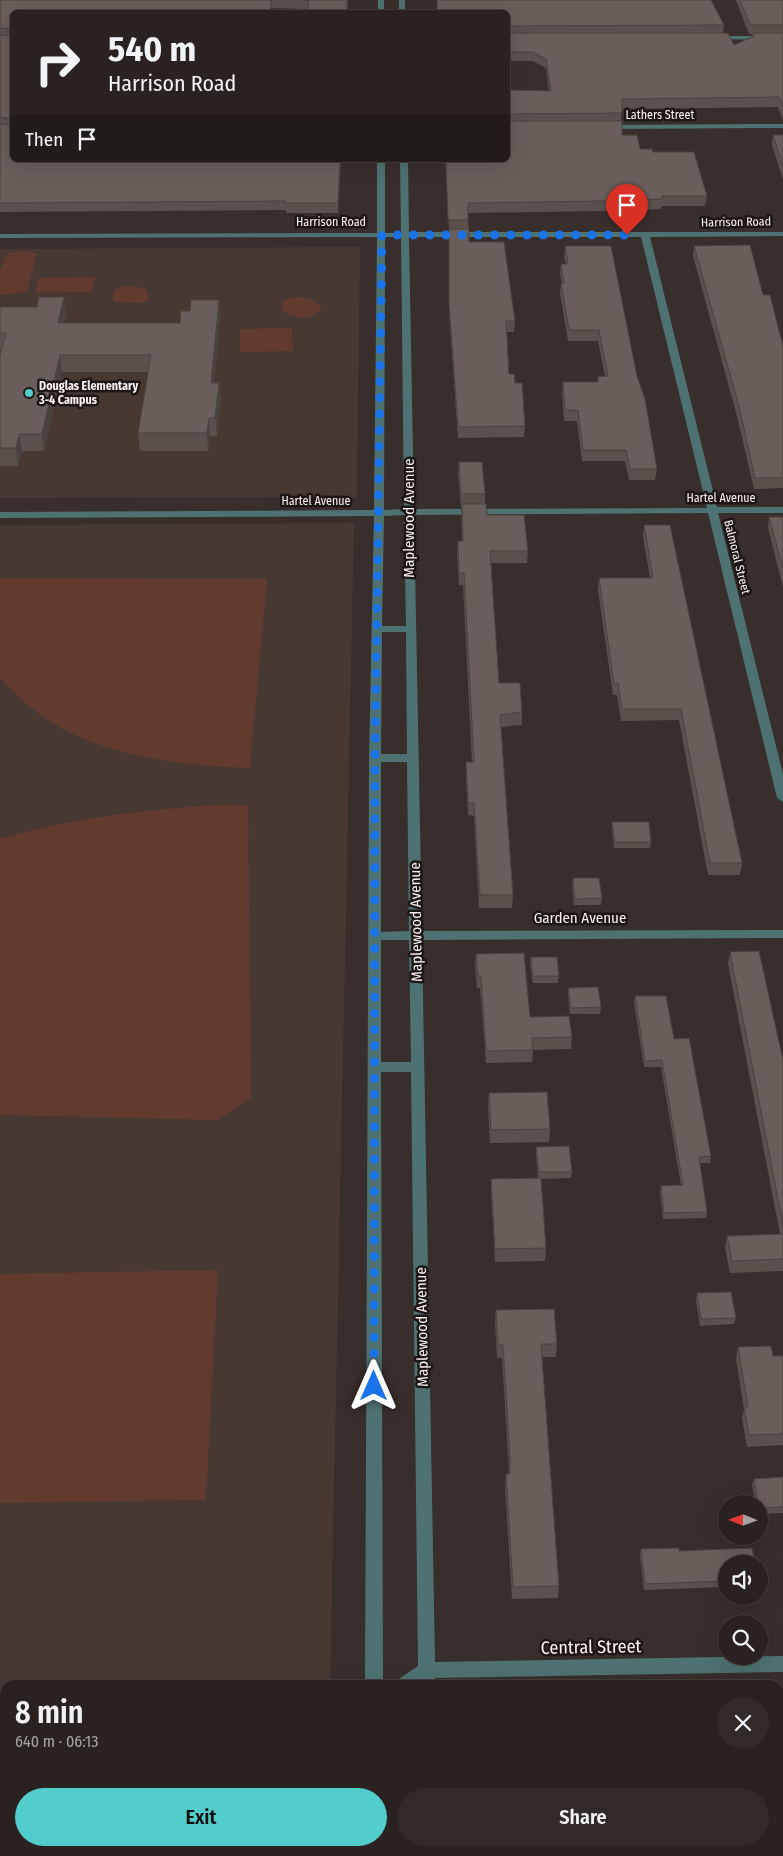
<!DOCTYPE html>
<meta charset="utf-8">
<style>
body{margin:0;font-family:"Fira Sans Condensed",sans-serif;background:#322a29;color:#f1f3f6;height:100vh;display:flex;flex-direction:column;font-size:19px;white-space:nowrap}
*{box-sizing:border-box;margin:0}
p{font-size:16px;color:#a5a4a5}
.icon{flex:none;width:28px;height:28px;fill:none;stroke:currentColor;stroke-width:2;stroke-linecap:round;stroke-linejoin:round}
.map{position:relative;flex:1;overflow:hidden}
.drawer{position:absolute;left:0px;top:1680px;width:784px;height:176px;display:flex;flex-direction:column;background:#2a2220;border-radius:15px 15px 0 0;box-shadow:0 5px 20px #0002,0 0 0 1px #463f3e}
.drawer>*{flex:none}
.guide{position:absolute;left:10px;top:10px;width:500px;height:152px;border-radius:8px;box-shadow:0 5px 20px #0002,0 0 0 1px #463f3e;background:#2a2220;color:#f1f3f6;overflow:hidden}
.needle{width:32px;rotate:271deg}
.tools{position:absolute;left:718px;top:1495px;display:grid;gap:10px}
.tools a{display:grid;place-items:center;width:50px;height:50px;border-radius:50%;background:#2a2220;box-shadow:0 5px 20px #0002,0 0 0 1px #463f3e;font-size:25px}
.pin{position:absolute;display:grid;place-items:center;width:42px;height:42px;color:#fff;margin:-51px -21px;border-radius:50% 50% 50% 0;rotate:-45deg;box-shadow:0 0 5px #0007}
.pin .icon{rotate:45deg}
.me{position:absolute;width:55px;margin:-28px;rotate:0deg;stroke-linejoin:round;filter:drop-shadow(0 0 4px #0008)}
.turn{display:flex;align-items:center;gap:18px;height:105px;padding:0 15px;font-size:22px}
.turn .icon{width:65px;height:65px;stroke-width:2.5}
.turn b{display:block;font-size:35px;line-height:42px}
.then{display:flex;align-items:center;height:48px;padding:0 15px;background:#0003;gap:10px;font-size:19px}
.round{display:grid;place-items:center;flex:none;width:52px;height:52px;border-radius:26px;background:#322a29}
.summary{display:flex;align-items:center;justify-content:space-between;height:85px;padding:0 15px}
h1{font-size:30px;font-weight:600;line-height:38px}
.button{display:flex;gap:10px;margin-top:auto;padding:10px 15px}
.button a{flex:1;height:58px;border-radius:30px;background:#53cdcb;color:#111;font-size:20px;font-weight:600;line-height:58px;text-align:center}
.button a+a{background:#322a29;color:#f1f3f6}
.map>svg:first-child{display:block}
.built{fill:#483832}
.green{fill:#613b2e}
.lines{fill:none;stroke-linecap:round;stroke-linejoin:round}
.minor{fill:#4e7271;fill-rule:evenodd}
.wall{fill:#5a514d}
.shaded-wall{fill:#4a423f}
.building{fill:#695e5a;stroke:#4a423f}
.route{stroke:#1a73e8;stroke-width:9;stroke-dasharray:0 16.2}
.poi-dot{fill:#53cdcb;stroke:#1c1716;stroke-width:2}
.labels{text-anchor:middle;stroke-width:5;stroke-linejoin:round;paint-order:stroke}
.far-street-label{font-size:12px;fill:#faf3f1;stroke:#1c1716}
.far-poi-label{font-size:12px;font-weight:bold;fill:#faf3f1;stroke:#1c1716;text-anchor:start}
.street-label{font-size:15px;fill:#faf3f1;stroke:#1c1716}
.near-street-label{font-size:18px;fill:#faf3f1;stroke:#1c1716}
</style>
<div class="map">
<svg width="783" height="1856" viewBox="0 0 783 1856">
<rect width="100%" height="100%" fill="#382e2b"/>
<g class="built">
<polygon points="360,247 357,497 0,498 0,249"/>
<polygon points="354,523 330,1685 5,1685 5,1851 327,1851 327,1856 0,1856 0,525"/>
</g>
<g class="green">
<polygon points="12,252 30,252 36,254 27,292 3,295 0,294 0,271 5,256"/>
<polygon points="95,277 92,292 35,293 39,278"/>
<polygon points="134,286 146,289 149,300 143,303 114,302 112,296 115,290 122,287"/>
<path d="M297,297c11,1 18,2 25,12 -12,12 -27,11 -40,1l-1,-7 6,-4z"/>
<polygon points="292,328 293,351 240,352 240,329"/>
<path d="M0,578l267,1 -17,189c-65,-2 -137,-10 -194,-43 -21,-12 -39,-29 -56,-47z"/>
<path d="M217,805h31l3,292 -33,23 -218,-5v-276c70,-21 144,-29 217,-34z"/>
<polygon points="218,1270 206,1500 0,1503 0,1274"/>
</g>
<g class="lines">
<g class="minor">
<rect x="378" y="0" width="6" height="12"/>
<rect x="399" y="0" width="6" height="12"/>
<polygon points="713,36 783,36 783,40 711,39 711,37"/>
<polygon points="783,124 783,128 606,129 602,127 606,125"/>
<path d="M377,160h8v73h16l-1,-73h8l1,72h374v4l-133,1 67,270h66v6h-65l65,261v28l-6,-4 -69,-285 -294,2 8,416 361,-1v8l-361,2 13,722 348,-6v16l-348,6 1,7h-40l3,-6 19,-13 -7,-594h-30l2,613h-18l4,-927 5,-242 -374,2v-6l374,-2 3,-273 -377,1v-4l377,-1zM385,237h16l3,272 -20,1zM409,237h232l66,271 -293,1zM404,515l2,111h-24l2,-110zM382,632h24l1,122h-26zM381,762h26l2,169 -28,1zM381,940h28l2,122h-30z"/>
<rect x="0" y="1718" width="5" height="18"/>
<rect x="364" y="1851" width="18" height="5"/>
<rect x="420" y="1851" width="18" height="5"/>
</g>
</g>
<g class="wall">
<polygon points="0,0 348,0 347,12 308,9 271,8 271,12 12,12 12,160 341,160 338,213 286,213 286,210 0,212"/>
<polygon points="437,0 711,0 724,25 723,33 734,45 752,37 752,34 749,34 736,0 783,0 783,120 778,107 622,109 621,121 622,135 640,149 653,152 707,196 705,206 662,206 661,209 601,211 468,213 469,242 515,321 514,332 507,332 509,374 515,383 525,426 524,437 458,438 449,313 449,230 445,160 508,160 508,90 549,91 546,68 533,61 508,61 508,12 437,12"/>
<polygon points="773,135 783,135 783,179 772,145"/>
<polygon points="565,246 657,469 655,480 629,480 625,461 582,461 577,421 564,421 562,393 563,382 597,382 598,377 605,376 598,341 568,341 560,293 561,283 562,283 560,274 561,264 566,264 564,257"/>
<polygon points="694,246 763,295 783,346 783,488 754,489 737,416 693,256"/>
<polygon points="219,300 220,317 214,383 219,383 221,401 217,436 210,436 208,451 140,451 138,433 148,372 62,372 44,451 22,451 18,466 0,466 0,355 1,351 0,351 0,307 66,315 64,323 180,323 190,311"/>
<polygon points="459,462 485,494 485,504 487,515 528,551 527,563 491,563 499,683 522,712 522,725 501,727 513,895 512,908 479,908 474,816 468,815 466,775 466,762 472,762 463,585 459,585 457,553 458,541 462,541 461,507 458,474"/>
<polygon points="769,517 783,517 783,587 768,528"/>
<polygon points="644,525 742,863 740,875 708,875 679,720 621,721 617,695 613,695 598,590 599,578 650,578 643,536"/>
<polygon points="612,822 651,842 650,848 614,848 612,829"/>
<polygon points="573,878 602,898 601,905 574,905 572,885"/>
<polygon points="730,952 783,1060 783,1271 730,1273 725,1248 727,1236 780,1234 728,964"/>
<polygon points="476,954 530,1017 572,1037 571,1049 533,1050 532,1062 486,1063 480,988 477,988 475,966"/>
<polygon points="531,957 559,976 558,983 533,983 530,964"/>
<polygon points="568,988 601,1007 600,1014 570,1014 568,995"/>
<polygon points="635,996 674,1039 711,1156 710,1163 700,1163 707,1212 706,1218 663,1219 660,1192 661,1186 681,1185 661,1067 644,1067 634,1003"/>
<polygon points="489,1093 550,1129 549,1142 490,1143 488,1106"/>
<polygon points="536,1147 572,1172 571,1178 541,1179 546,1248 545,1261 495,1262 491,1192 491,1179 538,1178 536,1154"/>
<polygon points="697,1293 736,1318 734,1324 700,1326 696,1300"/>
<polygon points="496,1310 557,1344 556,1357 542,1357 559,1586 558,1598 512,1599 505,1486 506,1474 509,1474 509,1471 502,1358 497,1358 495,1322"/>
<polygon points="738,1347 773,1356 783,1356 783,1445 747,1447 742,1418 744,1410 736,1359"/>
<polygon points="783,1477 783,1513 759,1514 759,1504 756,1504 752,1485 754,1479"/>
<polygon points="641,1549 726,1564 726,1587 644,1590 640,1555"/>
<polygon points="756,1851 779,1851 783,1856 757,1856"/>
</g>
<g class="shaded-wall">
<polygon points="340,160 341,160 338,213 338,203"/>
<polygon points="64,297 66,315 60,340 58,323"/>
<polygon points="219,300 220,317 212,401 211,383"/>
<polygon points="60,355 62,372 44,451 42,434"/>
<polygon points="219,383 221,401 217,436 215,418"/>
<polygon points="209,418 210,436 208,451 207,433"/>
<polygon points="19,434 22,451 18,466 16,448"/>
</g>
<g class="building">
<polygon points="0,0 271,0 270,12 12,12 12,119 0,117 0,35 11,36 12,29 0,28"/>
<polygon points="304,0 347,0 347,12 308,12 309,0"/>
<polygon points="437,0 711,0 724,25 508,26 508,31 508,12 437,12"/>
<polygon points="740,0 783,0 783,25 750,25"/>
<polygon points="508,33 728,33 734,45 754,36 753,33 783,33 783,107 779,97 627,99 622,99 622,113 508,114 508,116 508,90 551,91 546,59 533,52 508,52"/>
<polygon points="12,119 12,160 340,160 338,203 286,203 286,201 0,203 0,124 11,125"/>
<polygon points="508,120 508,121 622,121 622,135 637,135 640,149 652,149 653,152 694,152 707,196 662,196 662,199 601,201 468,203 468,220 448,220 446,160 508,160"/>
<polygon points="773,135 783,135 783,165"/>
<polygon points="449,229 469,229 469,242 504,242 515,321 506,321 509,374 514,374 515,383 522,383 525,426 458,427 449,303"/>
<polygon points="750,245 763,295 770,295 783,346 783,478 755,478 739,406 694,246"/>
<polygon points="565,246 611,246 637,376 645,399 657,469 630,469 626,450 583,450 578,410 565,410 563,382 598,382 598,377 608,376 599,330 569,330 561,283 564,283 561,264 568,264"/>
<polygon points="39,297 64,297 58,323 180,323 181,311 190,311 191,300 219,300 211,383 219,383 215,418 209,418 207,433 138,433 151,355 60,355 42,434 19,434 16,448 0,448 0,355 6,333 0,333 0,307 37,307"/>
<polygon points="459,462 482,462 485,494 461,494"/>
<polygon points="462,504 486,504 487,515 524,515 528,551 490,551 499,683 520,683 522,712 500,715 513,895 480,895 474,803 468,803 466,762 474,762 464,573 459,573 458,541 463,541"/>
<polygon points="769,517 783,517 783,568"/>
<polygon points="644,525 670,525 742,863 710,863 681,709 622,709 618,683 614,684 599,578 653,578"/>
<polygon points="612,822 649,822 651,842 615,842"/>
<polygon points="573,878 599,878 602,898 575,899"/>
<polygon points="759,951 783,1060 783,1224 730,952"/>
<polygon points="524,953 530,1017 569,1016 572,1037 532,1038 533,1050 486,1051 481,976 478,976 476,954"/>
<polygon points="531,957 557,957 559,976 533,976"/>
<polygon points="598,987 601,1007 571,1008 568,988"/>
<polygon points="635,996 666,996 674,1039 689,1038 711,1156 699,1157 707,1212 664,1213 661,1186 683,1185 662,1060 645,1061"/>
<polygon points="547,1092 550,1129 491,1130 489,1093"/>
<polygon points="569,1146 572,1172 539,1172 536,1147"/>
<polygon points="541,1178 546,1248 495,1249 491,1179"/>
<polygon points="783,1234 783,1259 732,1261 727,1236"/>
<polygon points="731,1292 736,1318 701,1319 697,1293"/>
<polygon points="554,1309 557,1344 541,1344 559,1586 513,1587 506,1474 510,1474 510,1458 503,1345 498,1345 496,1310"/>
<polygon points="771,1346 773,1356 783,1356 783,1434 749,1435 744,1407 748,1407 738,1347"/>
<polygon points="783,1477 783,1507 759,1508 754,1479"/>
<polygon points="679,1548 679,1551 752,1548 755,1564 726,1564 726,1581 645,1584 641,1549"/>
<polygon points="779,1770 783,1770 783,1856 766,1856 765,1851 779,1851"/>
</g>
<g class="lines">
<polyline class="route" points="374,1386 375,758 382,235 627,235"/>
</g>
<circle class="poi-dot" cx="29" cy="393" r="5"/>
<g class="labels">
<g class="far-street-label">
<text x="660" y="119">Lathers Street</text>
<text x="331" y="226">Harrison Road</text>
<text transform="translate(736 222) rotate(-1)" y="4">Harrison Road</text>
<text x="721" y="502">Hartel Avenue</text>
<text x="316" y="505">Hartel Avenue</text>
<text transform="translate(737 557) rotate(76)" y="4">Balmoral Street</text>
</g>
<g class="far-poi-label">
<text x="39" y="390">Douglas Elementary<tspan x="39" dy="14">3-4 Campus</tspan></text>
</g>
<g class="street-label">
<text transform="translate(409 518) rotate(-90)" y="5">Maplewood Avenue</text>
<text x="580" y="923">Garden Avenue</text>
<text transform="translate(416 922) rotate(-91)" y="5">Maplewood Avenue</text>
<text transform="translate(422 1327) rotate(-91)" y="5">Maplewood Avenue</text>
</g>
<g class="near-street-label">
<text transform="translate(591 1647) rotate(-1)" y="6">Central Street</text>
</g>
</g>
</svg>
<div class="tools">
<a><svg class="needle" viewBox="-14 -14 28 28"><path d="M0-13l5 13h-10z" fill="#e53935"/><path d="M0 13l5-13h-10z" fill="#a5a4a5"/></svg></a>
<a><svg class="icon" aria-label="sound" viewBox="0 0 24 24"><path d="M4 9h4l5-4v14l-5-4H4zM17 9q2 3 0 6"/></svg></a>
<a><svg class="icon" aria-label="search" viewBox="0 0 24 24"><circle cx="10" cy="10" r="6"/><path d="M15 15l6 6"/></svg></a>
</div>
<div class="pin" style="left:627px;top:235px;background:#d93025"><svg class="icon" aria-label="arrive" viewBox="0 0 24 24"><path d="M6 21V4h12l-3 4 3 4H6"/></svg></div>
<svg class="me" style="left:374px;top:1386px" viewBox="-20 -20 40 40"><path d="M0-17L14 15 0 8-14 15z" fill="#1a73e8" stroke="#fff" stroke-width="4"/></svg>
<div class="guide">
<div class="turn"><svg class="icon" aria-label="right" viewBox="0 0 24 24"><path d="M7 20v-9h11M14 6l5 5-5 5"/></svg><div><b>540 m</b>Harrison Road</div></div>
<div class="then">Then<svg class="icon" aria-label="arrive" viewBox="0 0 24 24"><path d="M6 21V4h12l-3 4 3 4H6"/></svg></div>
</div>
<section class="drawer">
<div class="summary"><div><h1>8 min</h1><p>640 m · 06:13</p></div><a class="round"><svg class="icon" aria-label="close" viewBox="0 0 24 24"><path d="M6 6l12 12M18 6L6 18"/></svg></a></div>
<div class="button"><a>Exit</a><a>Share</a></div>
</section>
</div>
